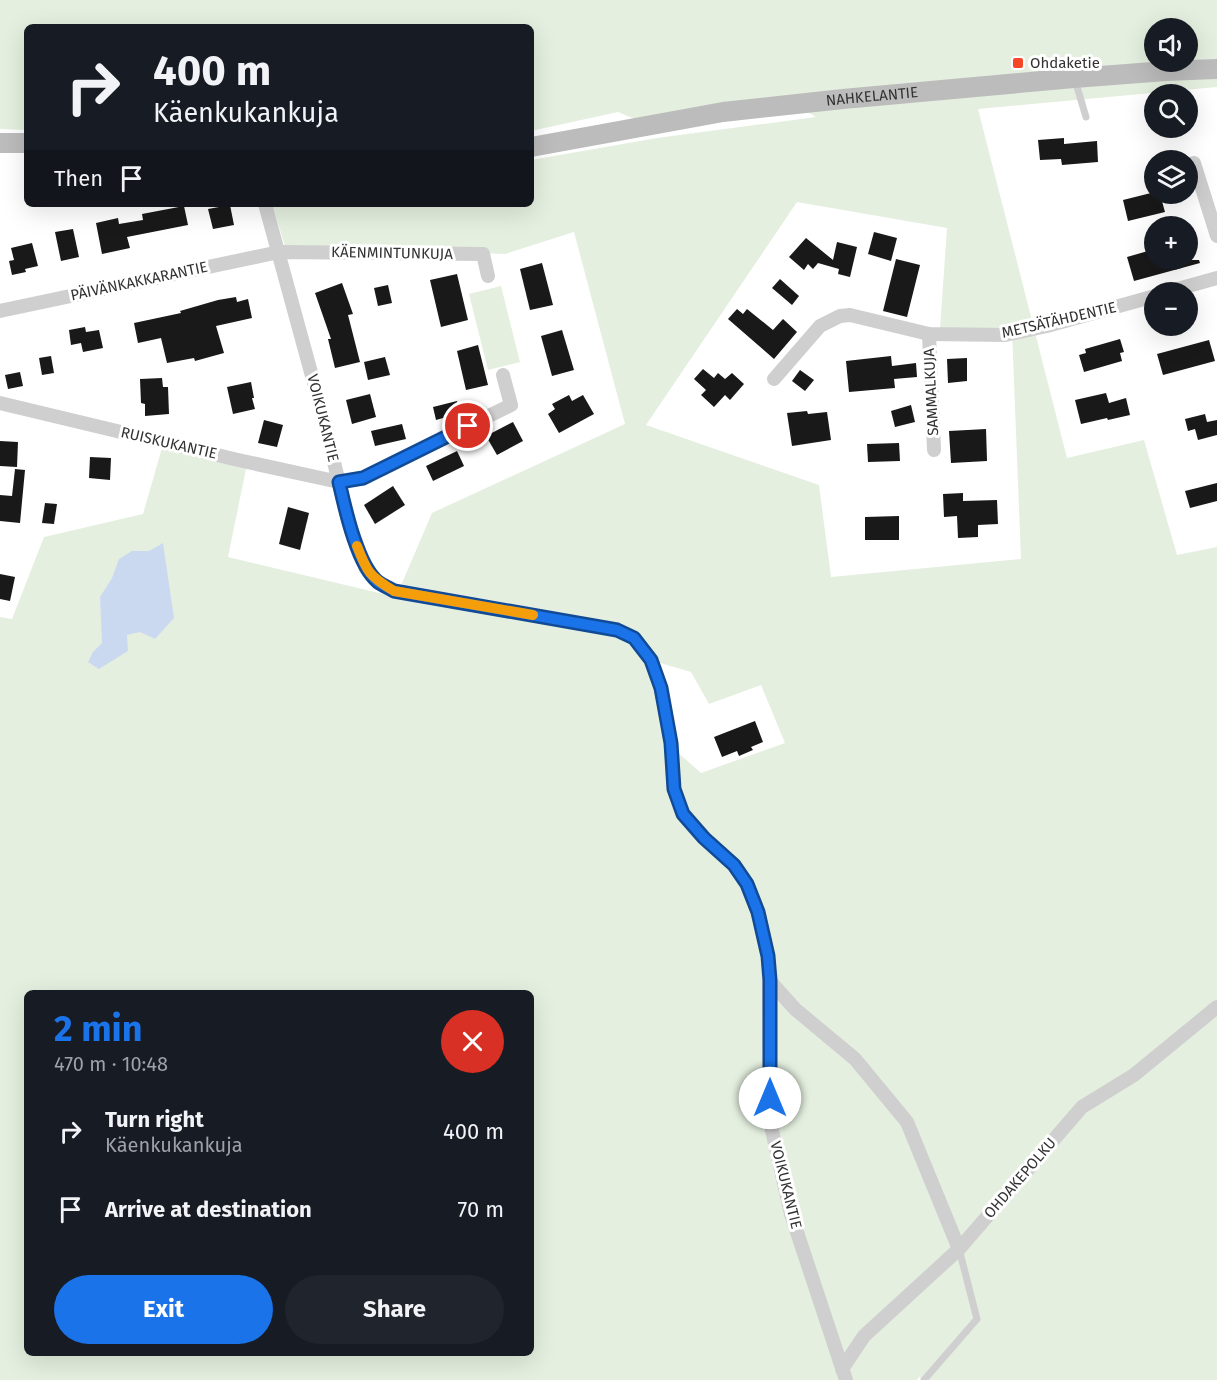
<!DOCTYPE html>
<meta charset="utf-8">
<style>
body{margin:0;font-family:"Fira Sans",sans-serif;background:#20242c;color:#f1f3f6;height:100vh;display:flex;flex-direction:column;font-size:22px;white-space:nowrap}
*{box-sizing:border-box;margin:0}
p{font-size:20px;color:#9ea1a6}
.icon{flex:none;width:33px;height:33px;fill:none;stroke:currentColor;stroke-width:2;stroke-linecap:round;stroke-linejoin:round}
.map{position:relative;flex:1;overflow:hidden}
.drawer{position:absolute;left:24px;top:990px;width:510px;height:366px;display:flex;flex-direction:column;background:#171b24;border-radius:9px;box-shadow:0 6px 24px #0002}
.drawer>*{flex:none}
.guide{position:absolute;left:24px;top:24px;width:510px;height:183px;border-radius:9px;box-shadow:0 6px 24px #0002;background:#171b24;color:#f1f3f6;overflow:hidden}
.tools{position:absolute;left:1144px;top:18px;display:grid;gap:12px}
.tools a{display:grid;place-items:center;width:54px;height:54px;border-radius:50%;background:#171b24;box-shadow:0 6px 24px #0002;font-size:30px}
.pin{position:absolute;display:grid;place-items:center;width:51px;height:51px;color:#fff;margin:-26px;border:3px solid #fff;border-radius:50%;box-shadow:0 2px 6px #0007}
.me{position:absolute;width:66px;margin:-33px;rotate:0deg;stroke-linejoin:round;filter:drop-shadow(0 0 4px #0008)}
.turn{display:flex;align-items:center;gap:21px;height:126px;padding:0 30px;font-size:27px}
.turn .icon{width:78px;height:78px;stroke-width:2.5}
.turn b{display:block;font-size:42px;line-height:51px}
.then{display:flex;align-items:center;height:57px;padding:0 30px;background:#0003;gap:12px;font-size:22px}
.round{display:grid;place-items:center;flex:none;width:63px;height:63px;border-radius:32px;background:#20242c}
.headline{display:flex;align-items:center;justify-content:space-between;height:102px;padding:0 30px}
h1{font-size:36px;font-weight:700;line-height:45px;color:#1a73e8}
.primary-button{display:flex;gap:12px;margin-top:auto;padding:12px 30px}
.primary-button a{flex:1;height:69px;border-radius:36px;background:#1a73e8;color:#fff;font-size:24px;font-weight:700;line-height:69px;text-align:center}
.primary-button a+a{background:#20242c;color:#f1f3f6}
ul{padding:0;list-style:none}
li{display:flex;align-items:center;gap:18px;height:78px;padding:0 30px}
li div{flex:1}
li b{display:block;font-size:22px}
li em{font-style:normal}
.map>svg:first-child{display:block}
.green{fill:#e4efdf;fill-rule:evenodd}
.water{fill:#cbd9f0}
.building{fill:#191919}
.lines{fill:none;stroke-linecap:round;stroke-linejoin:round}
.service{stroke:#cfcfcf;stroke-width:7}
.minor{stroke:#cfcfcf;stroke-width:14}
.secondary{stroke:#bcbcbc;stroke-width:20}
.route-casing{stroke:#114b97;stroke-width:15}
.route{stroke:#1a73e8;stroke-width:10}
.slow{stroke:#f59e0b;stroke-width:10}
.poi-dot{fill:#f54628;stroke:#fff;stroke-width:2}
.labels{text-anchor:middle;stroke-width:6;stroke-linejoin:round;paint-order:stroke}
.poi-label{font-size:15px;fill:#323232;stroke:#fff;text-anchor:start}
.street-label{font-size:15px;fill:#323232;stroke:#fff}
</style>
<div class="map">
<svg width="1217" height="1380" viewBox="0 0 1217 1380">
<rect width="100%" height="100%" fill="#fff"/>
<g class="green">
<path d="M0,0h1217v87l-239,22 89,349 77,-18 33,115 40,-8v833h-294l-4,-3 -2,3h-66l-55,-166 -21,-92 -13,-211 -75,-99 -10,-23 -1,-38 25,22 84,-30 -24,-58 -52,19 -18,-32 -34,-10 -18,-26 -239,-48 32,-75 193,-89 -51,-192 -69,22 -220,-8 -13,-42h259v-44l126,-22 159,-21 -31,-19 -148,22 -19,-8 -87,19v-104h-504v103l-27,-1zM1155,28h33v34h-33zM797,202l150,26 -7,101 72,1 9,229 -190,18 -12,-92 -173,-60z"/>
<polygon points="501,286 520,362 488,370 469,294"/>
<path d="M162,448l84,21 -18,88 168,40 218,36 17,9 15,20 11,28 8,52 4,48 63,78 11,17 10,29 10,44 2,165 76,257h-841v-763l12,2 32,-82 99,-23zM27,993h504v360h-504z"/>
</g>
<polygon class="water" points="163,543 174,618 155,639 140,632 127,635 128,651 99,669 88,662 93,652 102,643 100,597 112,578 119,559 132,551 149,551"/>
<g class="building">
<polygon points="1064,138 1064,144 1097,141 1098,162 1062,165 1061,159 1040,160 1038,140"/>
<polygon points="1155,192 1155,194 1160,194 1165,212 1128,221 1123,200"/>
<polygon points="230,205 234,225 213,229 208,209"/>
<polygon points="184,206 188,225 127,237 130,248 102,254 96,223 118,218 119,224 143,220 142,214"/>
<polygon points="73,229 79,257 61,261 55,232"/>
<polygon points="874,232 897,238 891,261 868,254"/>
<polygon points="806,238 833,260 837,242 857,247 850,277 838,274 839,269 818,263 813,269 808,264 804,270 789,257"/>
<polygon points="32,243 38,266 25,269 26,272 12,275 9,261 14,260 11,248"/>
<polygon points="1148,251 1149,256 1155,255 1155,260 1199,260 1200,263 1134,281 1127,257"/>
<polygon points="896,259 920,265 907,317 883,311"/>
<polygon points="542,263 553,305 530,310 520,269"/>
<polygon points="457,274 468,320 441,327 430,280"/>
<polygon points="780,279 799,296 792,305 772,288"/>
<polygon points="342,283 353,314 348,315 360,362 335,368 328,339 331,339 315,293"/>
<polygon points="388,285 392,303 378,306 374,288"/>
<polygon points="236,297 237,302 248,299 252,318 216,326 224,353 195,361 194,358 167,363 161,338 138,343 134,323 181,313 180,311 218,300"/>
<polygon points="737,309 743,314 747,309 773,330 783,319 797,332 774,359 728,319"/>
<polygon points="85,327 86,332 99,330 103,348 83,352 81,343 71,345 69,330"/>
<polygon points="562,330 574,370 552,376 541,336"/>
<polygon points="1120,339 1124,352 1120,353 1122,361 1084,372 1079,355 1086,353 1085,349"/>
<polygon points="1209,340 1215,361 1163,375 1157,354"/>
<polygon points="478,345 488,385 466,390 457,351"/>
<polygon points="51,356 54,373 42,375 39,358"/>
<polygon points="891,356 892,366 916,363 917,377 894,379 895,388 849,392 846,361"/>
<polygon points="385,357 390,375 368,380 364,362"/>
<polygon points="967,358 967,381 948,383 947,359"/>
<polygon points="703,369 714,378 718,373 725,379 732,373 744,384 730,400 725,395 714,407 701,395 706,390 694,379"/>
<polygon points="800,370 814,380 805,391 792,381"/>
<polygon points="20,372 23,386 8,389 5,375"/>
<polygon points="162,378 163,387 168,387 169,414 145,416 145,404 141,403 140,379"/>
<polygon points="251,382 254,398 252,398 255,409 233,414 227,387"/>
<polygon points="1106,393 1109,403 1126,398 1130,415 1108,420 1107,418 1081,424 1075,400"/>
<polygon points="370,394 376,417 352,424 346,400"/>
<polygon points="569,395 572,401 583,395 594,414 559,433 548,414 555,409 552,404"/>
<polygon points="457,401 461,413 436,420 433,407"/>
<polygon points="911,405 915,422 895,427 891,411"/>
<polygon points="807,411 808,414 827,412 831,440 792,446 787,413"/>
<polygon points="1205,414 1207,422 1217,420 1217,435 1198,440 1195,429 1188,431 1185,419"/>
<polygon points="264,420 283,425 277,447 258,443"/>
<polygon points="513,422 523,441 497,455 486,436"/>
<polygon points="402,424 406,439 375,446 371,431"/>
<polygon points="986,429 987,461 951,463 949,431"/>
<polygon points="0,441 18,442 17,467 0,466"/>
<polygon points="899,443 900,461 868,462 867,444"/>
<polygon points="457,451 464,466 433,481 426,466"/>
<polygon points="90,457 111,458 110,480 89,478"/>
<polygon points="15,469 25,470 20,523 0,521 0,495 12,496"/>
<polygon points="1217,483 1217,501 1190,508 1185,491"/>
<polygon points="393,486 405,505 375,524 364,505"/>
<polygon points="963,493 963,501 997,500 998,524 978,525 978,537 958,538 957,516 944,517 943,494"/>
<polygon points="45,503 57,504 54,524 42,523"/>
<polygon points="288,507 309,513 300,550 279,544"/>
<polygon points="899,516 899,540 865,540 865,517"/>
<polygon points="0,574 15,577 10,601 0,599"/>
<polygon points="755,721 763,742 751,747 753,750 739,756 737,751 722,757 714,737"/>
</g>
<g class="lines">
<g class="service">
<polyline points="1075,80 1086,117"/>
<polyline points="924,1380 977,1319 959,1249"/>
</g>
<g class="minor">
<polyline points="1194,163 1217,236"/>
<polyline points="265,204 324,420 348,521 366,569 377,582 394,591 617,630 634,638 651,660 661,688 671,743 674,789 683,814 704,838 734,865 747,884 758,912 768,956 769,980 770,1122 791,1214 846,1380"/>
<polyline points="1167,292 1217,278"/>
<polyline points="0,311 279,252 483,254 488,276"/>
<polyline points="929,334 934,450"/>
<polyline points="774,379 820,326 840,316 850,315 929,334 1005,335 1047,326 1155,296"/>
<polyline points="0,403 238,460 339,482 363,478 511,405 503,375"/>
<polyline points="769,980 795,1009 855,1059 907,1122 959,1249"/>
<polyline points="842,1369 864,1336 959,1249 1082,1107 1134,1075 1217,1007"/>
</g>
<g class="secondary">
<polyline points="0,143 27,143"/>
<path id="s1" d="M531,147l192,-35 120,-13 231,-21 92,-7 51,-2"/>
</g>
</g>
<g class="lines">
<defs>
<path id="route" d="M468,426l-105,52 -24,4c6,26 18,83 39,100 4,3 11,6 16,9l223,39 17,8 17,22 10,28 10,55 3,46 9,25 21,24 30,27 13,19 11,28 10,44 2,24v118"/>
</defs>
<use href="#route" class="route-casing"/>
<use href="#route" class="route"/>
<path class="slow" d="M357,546c10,26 12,30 37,45l139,24"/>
</g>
<rect class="poi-dot" x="1012" y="57" width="12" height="12" rx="3"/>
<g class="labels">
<g class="poi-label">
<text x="1030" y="68">Ohdaketie</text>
</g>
<g class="street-label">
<text dy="5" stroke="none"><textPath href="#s1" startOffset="345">NAHKELANTIE</textPath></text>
<text transform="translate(392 253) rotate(1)" y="5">KÄENMINTUNKUJA</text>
<text transform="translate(139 281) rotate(-12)" y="5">PÄIVÄNKAKKARANTIE</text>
<text transform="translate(1059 320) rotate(-13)" y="5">METSÄTÄHDENTIE</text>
<text transform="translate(931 392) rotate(-93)" y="5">SAMMALKUJA</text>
<text transform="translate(323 418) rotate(76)" y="5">VOIKUKANTIE</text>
<text transform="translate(169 443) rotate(13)" y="5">RUISKUKANTIE</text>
<text transform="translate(1020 1178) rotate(-49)" y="5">OHDAKEPOLKU</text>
<text transform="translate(786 1185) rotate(76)" y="5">VOIKUKANTIE</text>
</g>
</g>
</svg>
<div class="tools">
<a><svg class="icon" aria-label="sound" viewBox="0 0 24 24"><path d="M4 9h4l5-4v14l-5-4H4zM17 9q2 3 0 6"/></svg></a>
<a><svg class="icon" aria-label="search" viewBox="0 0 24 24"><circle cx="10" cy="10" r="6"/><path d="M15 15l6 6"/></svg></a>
<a><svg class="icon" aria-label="layers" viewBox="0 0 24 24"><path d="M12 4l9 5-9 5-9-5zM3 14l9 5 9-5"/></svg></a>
<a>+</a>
<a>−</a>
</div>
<div class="pin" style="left:468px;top:426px;background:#d93025"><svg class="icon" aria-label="arrive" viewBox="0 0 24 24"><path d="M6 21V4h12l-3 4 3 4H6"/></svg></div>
<svg class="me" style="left:770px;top:1098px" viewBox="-20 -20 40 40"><circle r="19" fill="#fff"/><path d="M0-13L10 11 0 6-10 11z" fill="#1a73e8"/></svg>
<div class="guide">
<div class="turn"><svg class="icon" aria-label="right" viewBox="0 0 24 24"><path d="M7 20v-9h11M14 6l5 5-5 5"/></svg><div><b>400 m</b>Käenkukankuja</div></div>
<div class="then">Then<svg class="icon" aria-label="arrive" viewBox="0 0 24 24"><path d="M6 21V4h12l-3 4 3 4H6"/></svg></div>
</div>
<section class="drawer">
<div class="headline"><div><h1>2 min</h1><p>470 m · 10:48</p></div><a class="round" style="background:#d93025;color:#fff"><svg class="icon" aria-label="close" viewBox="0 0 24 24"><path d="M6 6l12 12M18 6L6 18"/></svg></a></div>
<ul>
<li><svg class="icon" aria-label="right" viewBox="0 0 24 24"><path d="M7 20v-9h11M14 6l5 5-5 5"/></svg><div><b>Turn right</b><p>Käenkukankuja</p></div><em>400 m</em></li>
<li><svg class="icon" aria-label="arrive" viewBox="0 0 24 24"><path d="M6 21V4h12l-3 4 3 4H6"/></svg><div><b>Arrive at destination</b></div><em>70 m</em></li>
</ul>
<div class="primary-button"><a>Exit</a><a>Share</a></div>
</section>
</div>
